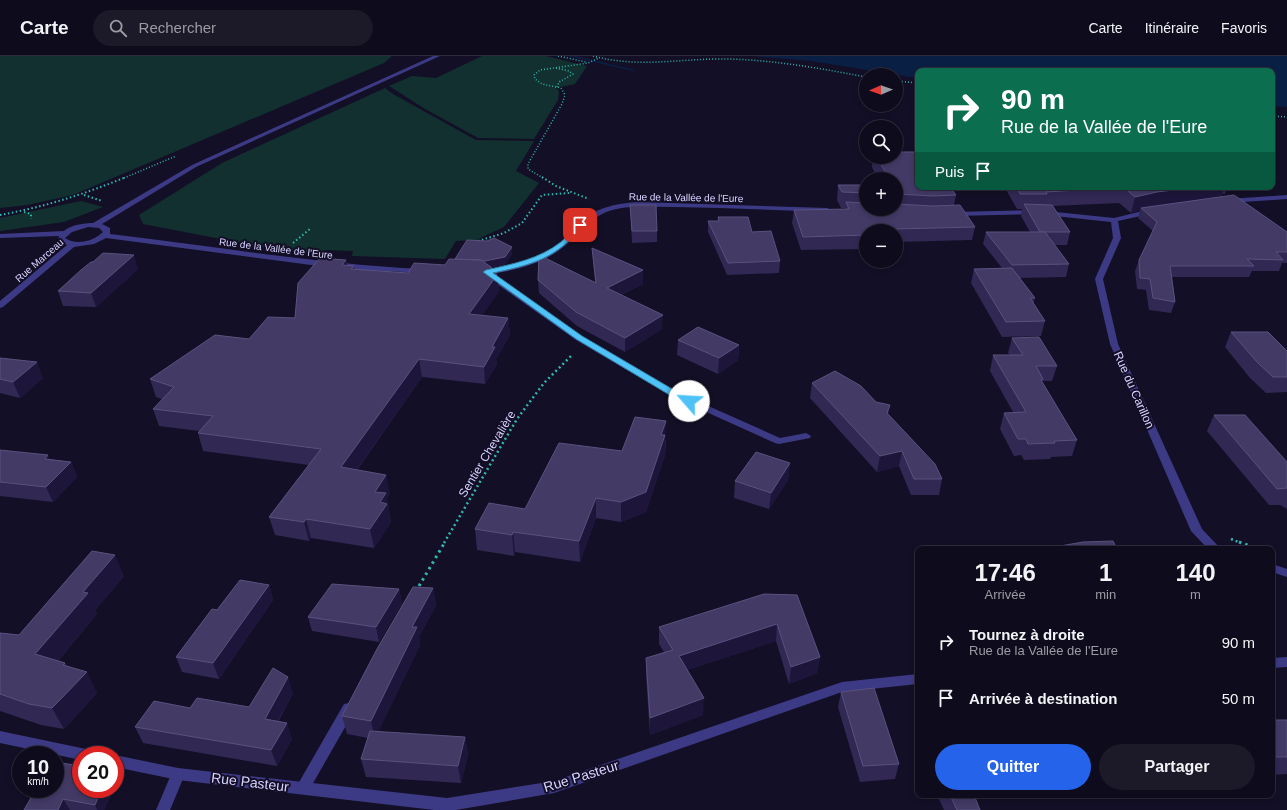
<!DOCTYPE html>
<html lang="fr">
<meta charset="utf-8">
<style>
body{margin:0;font-family:Helvetica,sans-serif;background:#1c1929;color:#f1f3f6;height:100vh;display:flex;flex-direction:column;font-size:15px;white-space:nowrap}
*{box-sizing:border-box;margin:0}
p{font-size:13px;color:#9b9ba3}
.icon{flex:none;width:22px;height:22px;fill:none;stroke:currentColor;stroke-width:2;stroke-linecap:round;stroke-linejoin:round}
.map{position:relative;flex:1;overflow:hidden}
.side{position:absolute;left:915px;top:490px;width:360px;height:252px;display:flex;flex-direction:column;background:#0e0b1c;border-radius:8px;box-shadow:0 2px 6px #0003,0 0 0 1px #2e2b3b}
.side>*{flex:none}
.banner{position:absolute;left:915px;top:12px;width:360px;height:122px;border-radius:8px;box-shadow:0 2px 6px #0003,0 0 0 1px #2e2b3b;background:#0b6e4f;color:#fff;overflow:hidden}
.needle{width:26px;rotate:268deg}
.fabs{position:absolute;left:859px;top:12px;display:grid;gap:8px}
.fabs a{display:grid;place-items:center;width:44px;height:44px;border-radius:50%;background:#0e0b1c;box-shadow:0 2px 6px #0003,0 0 0 1px #2e2b3b;font-size:20px}
.speed{position:absolute;left:12px;top:690px;display:flex;gap:8px;font-size:20px;font-weight:700;text-align:center}
.speed>*{display:grid;place-content:center;width:52px;height:52px;border-radius:50%;background:#0e0b1c;box-shadow:0 2px 6px #0003,0 0 0 1px #2e2b3b;line-height:1}
.speed small{font-size:10px;font-weight:400}
.speed .limit{border:6px solid #d22;background:#fff;color:#111}
.pin{position:absolute;display:grid;place-items:center;width:34px;height:34px;color:#fff;margin:-17px;border-radius:8px;box-shadow:0 2px 6px #0006}
.me{position:absolute;width:44px;margin:-22px;rotate:296deg;stroke-linejoin:round;filter:drop-shadow(0 0 3px #0008)}
.turn{display:flex;align-items:center;gap:14px;height:84px;padding:0 20px;font-size:18px}
.turn .icon{width:52px;height:52px;stroke-width:2.5}
.turn b{display:block;font-size:28px;line-height:34px}
.then{display:flex;align-items:center;height:38px;padding:0 20px;background:#0003;gap:8px;font-size:15px}
.eta{display:flex;justify-content:space-evenly;align-items:center;height:68px;text-align:center}
.eta b{font-size:24px;font-weight:700;line-height:28px}
.cta{display:flex;gap:8px;margin-top:auto;padding:8px 20px}
.cta a{flex:1;height:46px;border-radius:24px;background:#2563eb;color:#fff;font-size:16px;font-weight:700;line-height:46px;text-align:center}
.cta a+a{background:#1c1929;color:#f1f3f6}
ul{padding:0;list-style:none}
li{display:flex;align-items:center;gap:12px;height:56px;padding:0 20px}
li div{flex:1}
li b{display:block;font-size:15px}
li em{font-style:normal}
header{display:flex;align-items:center;gap:24px;box-sizing:border-box;height:56px;padding:0 20px;background:#0e0b1c;border-bottom:1px solid #2e2b3b}
header strong{font-size:19px}
nav{display:flex;gap:22px;margin-inline-start:auto;font-size:14px}
.search{width:280px;height:36px;background:#1c1929;display:flex;align-items:center;gap:10px;box-sizing:border-box;padding:0 14px;border-radius:22px;color:#9b9ba3;font-size:15px}
.map>svg:first-child{display:block}
.green{fill:#12302f}
.water{fill:#0a1f44}
.lines{fill:none;stroke-linecap:round;stroke-linejoin:round}
.stream{fill:#0a1f44;fill-rule:evenodd}
.path-far3{stroke:#2fb8b0;stroke-width:1.5;stroke-dasharray:1 2;stroke-linecap:butt}
.path-far2{stroke:#2fb8b0;stroke-width:2;stroke-dasharray:1.5 2.5;stroke-linecap:butt}
.path-far1{stroke:#2fb8b0;stroke-width:2.5;stroke-dasharray:2 3;stroke-linecap:butt}
.path{stroke:#2fb8b0;stroke-width:3;stroke-dasharray:2.5 4;stroke-linecap:butt}
.service{fill:#3d3a85;fill-rule:evenodd}
.minor{fill:#3d3a85;fill-rule:evenodd}
.tertiary{fill:#3d3a85;fill-rule:evenodd}
.wall{fill:#312854}
.shaded-wall{fill:#1d163a}
.building{fill:#433a66;stroke:#5a527e}
.route{fill:#4fc3f7;stroke:#337fa1}
.labels{text-anchor:middle;stroke-width:4;stroke-linejoin:round;paint-order:stroke}
.far-street-label{font-size:10px;fill:#d9d4ff;stroke:#130f26}
.street-label{font-size:12px;fill:#d9d4ff;stroke:#130f26}
.near-street-label{font-size:14px;fill:#d9d4ff;stroke:#130f26}
</style>
<header>
<strong>Carte</strong>
<div class="search"><svg class="icon" aria-label="search" viewBox="0 0 24 24"><circle cx="10" cy="10" r="6"/><path d="M15 15l6 6"/></svg>Rechercher</div>
<nav><a>Carte</a><a>Itinéraire</a><a>Favoris</a></nav>
</header>
<div class="map">
<svg width="1287" height="754" viewBox="0 0 1287 754">
<rect width="100%" height="100%" fill="#130f26"/>
<g class="green">
<polygon points="0,0 392,0 384,7 73,139 27,149 0,152"/>
<polygon points="482,0 546,0 587,10 575,28 556,32 559,35 558,44 534,83 478,82 425,53 389,30 412,20 436,22"/>
<polygon points="385,32 393,38 476,84 534,85 516,115 539,127 504,171 476,184 456,185 445,203 352,200 353,195 326,194 324,198 288,196 143,168 139,159 222,107"/>
<polygon points="81,145 103,151 64,166 0,175 0,162"/>
</g>
<polygon class="water" points="751,0 1287,0 1287,51 1272,50 1272,15 918,15 918,22 916,22 811,5"/>
<g class="lines">
<polygon class="stream" points="568,0 576,0 635,14 633,15"/>
<g class="path-far3">
<polyline points="558,0 586,6"/>
<path d="M593,0c45,12 82,3 128,3 48,0 97,9 145,18"/>
<polyline points="556,12 569,15 573,18 559,26 557,31"/>
<polyline points="896,25 918,27"/>
<polyline points="1272,60 1287,61"/>
<polyline points="124,122 176,100"/>
<polyline points="543,122 528,113 528,108 562,48 565,39 561,32 542,28 535,23 534,19 540,14 588,7 599,2"/>
</g>
<g class="path-far2">
<polyline points="542,121 556,130 589,143"/>
<polyline points="84,139 102,145"/>
<polyline points="24,156 31,158 31,163"/>
<path d="M0,159c44,-8 85,-21 126,-38"/>
<polyline points="478,185 504,177 522,167 542,139 569,137"/>
<polyline points="293,187 310,173"/>
</g>
<g class="path-far1">
<polyline points="1231,483 1241,487"/>
<polyline points="444,487 517,363 544,327 572,299"/>
</g>
<g class="path">
<polyline points="1239,486 1259,493"/>
<polyline points="419,530 445,486"/>
</g>
<g class="service">
<polygon points="483,214 489,214 582,280 679,337 780,382 806,377 811,380 810,382 779,388 775,387 673,341 576,284 483,218"/>
<polygon points="349,647 354,648 356,652 308,736 303,738 298,736 296,732 298,728 344,648"/>
</g>
<polygon class="minor" points="178,712 183,714 185,718 170,754 156,754 173,714"/>
<g class="tertiary">
<path d="M433,0h7l-244,111 -94,57 8,4v6c104,12 207,30 312,35l4,2 -1,2 -83,-4 -236,-31 -12,6 -20,3 -71,60 -3,1v-7l67,-56 -9,-4 1,-5 -59,2v-4l64,-3c6,-6 21,-8 29,-8l99,-58zM88,171l11,1 4,4c-9,9 -27,14 -38,6l7,-6z"/>
<polygon points="1287,139 1287,143 1228,147 1224,145 1228,143"/>
<path d="M639,146l188,6 4,2 -4,2c-51,-2 -101,-4 -152,-5 -23,0 -47,-3 -69,5 -16,7 -25,20 -38,31 -19,18 -46,26 -72,30 -6,1 -15,3 -20,-1l4,-2c26,-2 54,-8 75,-24 10,-7 18,-17 27,-25 15,-14 37,-18 57,-19z"/>
<polygon points="1151,153 1154,153 1154,157 1118,165 1121,182 1103,223 1118,288 1202,473 1221,493 1208,493 1191,475 1110,288 1095,223 1113,182 1111,166 1036,158 953,160 949,158 953,156 1036,154 1114,162"/>
<polygon points="1272,508 1287,513 1287,521 1272,516"/>
<polygon points="1287,601 1287,611 1272,612 1272,602"/>
<polygon points="918,618 918,628 842,636 554,737 456,754 434,754 178,724 115,711 115,699 178,712 447,742 554,725 842,626"/>
<polygon points="0,675 86,693 91,695 93,699 81,699 81,704 0,687"/>
</g>
</g>
<g class="wall">
<polygon points="873,101 896,101 918,131 1227,131 1225,138 1222,138 1221,141 1287,176 1287,207 1282,207 1279,215 1252,215 1249,221 1172,221 1175,246 1171,257 1149,254 1146,234 1137,233 1135,215 1139,204 1153,175 1138,162 1140,154 1131,157 1119,147 1053,150 1070,176 1067,189 1054,189 1069,208 1066,221 1020,222 1035,242 1033,248 1045,265 1041,280 1002,281 971,227 974,213 1002,212 983,188 986,176 1030,176 1021,160 1022,153 1017,153 1005,132 952,133 956,139 954,149 975,171 972,184 896,186 896,175 866,175 866,193 801,194 792,167 794,154 845,153 845,152 841,152 837,144 838,129 866,129 866,153 896,153 896,123 878,123 872,111"/>
<polygon points="630,149 657,175 657,186 632,187"/>
<polygon points="718,161 752,176 780,205 779,217 727,219 708,176 708,165 718,165"/>
<polygon points="592,192 643,214 643,228 621,239 662,273 625,296 577,270 539,237 538,224 595,226 593,205"/>
<polygon points="512,198 505,209 492,211 497,219 499,235 482,259 508,262 510,279 496,303 497,308 485,328 422,321 357,414 390,437 387,442 391,466 374,492 311,482 309,485 275,479 269,461 309,409 203,395 198,377 199,375 159,370 153,353 162,343 156,341 150,323 249,283 295,262 346,204 348,210 354,210 355,214 408,217 445,209 455,203"/>
<polygon points="138,213 96,251 63,250 58,235"/>
<polygon points="1231,276 1287,295 1287,336 1266,337 1250,322 1225,291"/>
<polygon points="1012,282 1057,310 1052,325 1043,325 1042,326 1077,384 1072,400 1051,401 1050,403 1024,404 1021,399 1014,400 1000,373 1004,357 1013,356 990,315 993,299 1010,299 1008,297"/>
<polygon points="678,284 739,289 738,304 718,318 677,299"/>
<polygon points="0,302 43,322 20,342 0,337"/>
<polygon points="812,327 876,346 890,349 888,358 942,423 939,439 911,439 899,410 877,416 810,342"/>
<polygon points="1214,359 1287,406 1287,453 1280,449 1269,449 1207,375"/>
<polygon points="666,384 665,399 646,456 621,466 596,462 580,506 515,496 514,500 477,494 475,473 525,453 622,395"/>
<polygon points="0,394 50,403 71,406 77,421 53,446 0,440"/>
<polygon points="790,407 788,424 769,453 734,442 735,425"/>
<polygon points="124,520 95,554 97,558 58,605 65,607 67,610 97,637 64,673 41,669 0,655 0,577 19,579"/>
<polygon points="269,529 273,544 219,623 182,616 176,601 217,554"/>
<polygon points="433,532 436,549 419,581 420,589 378,676 465,681 468,699 461,727 366,721 361,703 368,682 347,678 342,660"/>
<polygon points="399,533 402,547 379,586 312,575 308,561"/>
<polygon points="764,538 820,601 817,617 789,628 776,585 687,614 703,659 650,679 646,619 646,602 664,596 659,588 659,571"/>
<polygon points="841,636 899,708 895,723 860,726 838,651"/>
<polygon points="293,637 278,666 292,683 277,710 143,687 135,671 190,652 249,651"/>
<polygon points="1272,664 1287,664 1287,718 1272,719"/>
<polygon points="81,733 114,733 104,754 24,754"/>
<polygon points="937,739 974,739 980,754 944,754"/>
</g>
<g class="shaded-wall">
<polygon points="1198,131 1225,131 1220,143 1141,152 1140,154 1131,157 1135,141 1157,136"/>
<polygon points="512,191 512,198 505,209 486,212 485,205"/>
<polygon points="134,199 138,213 96,251 91,237"/>
<polygon points="346,204 349,220 342,209"/>
<polygon points="643,214 643,228 607,245 607,232"/>
<polygon points="497,219 499,235 471,274 469,258"/>
<polygon points="663,259 662,273 625,296 625,282"/>
<polygon points="508,262 510,279 496,303 497,308 485,328 484,311 492,291"/>
<polygon points="739,289 738,304 718,318 719,302"/>
<polygon points="419,303 422,321 345,430 341,411"/>
<polygon points="37,306 43,322 20,342 13,326"/>
<polygon points="666,365 665,399 646,456 621,466 621,446 661,379"/>
<polygon points="902,395 899,410 877,416 880,400"/>
<polygon points="48,399 55,414 45,403"/>
<polygon points="71,406 77,421 53,446 46,431"/>
<polygon points="790,407 788,424 769,453 771,437"/>
<polygon points="386,419 390,437 387,442 391,466 374,492 370,473 375,436"/>
<polygon points="596,442 596,462 580,506 579,485"/>
<polygon points="306,463 311,482 309,485 304,466"/>
<polygon points="513,476 515,496 514,500 512,479"/>
<polygon points="115,499 124,520 95,554 97,558 46,619 35,598 83,536"/>
<polygon points="269,529 273,544 219,623 213,607"/>
<polygon points="433,532 436,549 419,581 420,589 375,683 371,665 412,571"/>
<polygon points="399,533 402,547 379,586 376,571"/>
<polygon points="777,568 776,585 678,617 679,600"/>
<polygon points="820,601 817,617 789,628 791,611"/>
<polygon points="87,616 97,637 64,673 52,652"/>
<polygon points="288,621 293,637 270,679 265,663"/>
<polygon points="704,642 703,659 650,679 650,662"/>
<polygon points="287,667 292,683 277,710 271,694"/>
<polygon points="465,681 468,699 461,727 458,710"/>
<polygon points="115,723 117,727 115,730"/>
<polygon points="102,733 114,733 104,754 97,754 95,749"/>
<polygon points="63,743 70,754 58,754"/>
</g>
<g class="building">
<polygon points="896,96 918,96 918,131 950,131 956,139 933,140 896,138 896,123 890,123 876,101 896,101"/>
<polygon points="838,129 866,129 866,137 842,136"/>
<polygon points="1017,131 1198,131 1157,136 1135,141 1123,131 1046,136 1047,138 1020,138"/>
<polygon points="1234,139 1287,176 1287,196 1276,196 1283,204 1247,203 1254,210 1170,210 1175,246 1153,242 1150,223 1140,222 1139,204 1157,166 1141,152"/>
<polygon points="846,146 866,147 866,153 896,153 896,148 932,150 960,149 975,171 894,173 895,175 866,175 866,179 803,181 794,154 849,153"/>
<polygon points="1024,148 1052,149 1070,176 1040,176"/>
<polygon points="630,149 656,149 657,175 632,175"/>
<polygon points="718,161 748,161 752,176 771,175 780,205 728,207 708,165 719,165"/>
<polygon points="986,176 1045,176 1069,208 1012,209"/>
<polygon points="494,182 512,191 505,201 485,205 483,205 481,204 455,203 467,184 487,185"/>
<polygon points="592,192 643,214 607,232 663,259 625,282 576,256 538,224 539,199 596,227"/>
<polygon points="103,197 134,199 91,237 58,235 81,214 91,206 93,206"/>
<polygon points="320,202 346,204 342,209 354,210 351,213 408,217 414,207 445,209 449,203 481,204 491,211 497,219 469,258 508,262 492,291 495,291 484,311 419,303 341,411 386,419 375,436 386,437 380,446 387,448 370,473 306,463 304,466 269,461 321,393 198,377 213,360 153,353 174,331 150,323 215,279 249,283 268,261 295,262 298,227"/>
<polygon points="1012,212 1035,242 1030,242 1045,265 1006,266 974,213"/>
<polygon points="698,271 739,289 719,302 678,284"/>
<polygon points="1231,276 1268,276 1287,295 1287,321 1273,321 1257,306"/>
<polygon points="1039,281 1057,310 1036,310 1043,323 1041,324 1077,384 1054,385 1055,387 1028,388 1026,383 1018,383 1004,357 1026,356 993,299 1023,299 1012,282"/>
<polygon points="0,302 37,306 13,326 0,323"/>
<polygon points="835,315 861,330 876,346 890,349 887,357 935,408 942,423 914,423 902,395 880,400 812,327"/>
<polygon points="1214,359 1245,359 1287,406 1287,432 1277,433"/>
<polygon points="635,361 666,365 661,379 665,379 646,436 621,446 596,442 579,485 513,476 512,479 475,473 489,447 525,453 559,387 622,395"/>
<polygon points="0,394 48,399 45,403 71,406 46,431 0,426"/>
<polygon points="756,396 790,407 771,437 735,425"/>
<polygon points="1113,485 1117,493 1043,493 1083,486"/>
<polygon points="92,495 115,499 83,536 88,537 35,598 65,607 63,609 87,616 52,652 29,648 0,638 0,577 19,579"/>
<polygon points="240,524 269,529 213,607 176,601 212,553 217,554"/>
<polygon points="332,528 399,533 376,571 308,561"/>
<polygon points="413,531 433,532 412,571 417,571 371,665 342,660 377,593"/>
<polygon points="764,538 797,539 820,601 791,611 777,568 679,600 704,642 650,662 646,602 673,594 659,571"/>
<polygon points="273,612 288,621 265,663 287,667 271,694 135,671 154,645 190,652 197,642 249,651"/>
<polygon points="874,632 899,708 863,710 841,636"/>
<rect x="1272" y="664" width="15" height="37"/>
<polygon points="370,675 465,681 458,710 361,703"/>
<polygon points="55,706 81,710 81,733 102,733 95,749 63,743 58,754 24,754 36,733 55,733"/>
<polygon points="950,739 974,739 980,754 957,754"/>
</g>
<path class="route" d="M578,167l5,2c-25,33 -51,40 -90,48l89,63 97,57 13,6 1,2 -1,2h-6l-13,-6 -97,-58 -93,-67 3,-2c27,-6 53,-11 75,-28 6,-5 11,-13 17,-19z"/>
<g class="labels">
<g class="far-street-label">
<text transform="translate(686 141) rotate(1)" y="4">Rue de la Vallée de l'Eure</text>
<text transform="translate(276 192) rotate(7)" y="4">Rue de la Vallée de l'Eure</text>
<text transform="translate(39 204) rotate(-41)" y="4">Rue Marceau</text>
</g>
<g class="street-label">
<text transform="translate(1134 334) rotate(66)" y="4">Rue du Carillon</text>
<text transform="translate(487 398) rotate(-59)" y="4">Sentier Chevalière</text>
</g>
<g class="near-street-label">
<text transform="translate(581 720) rotate(-17)" y="5">Rue Pasteur</text>
<text transform="translate(250 726) rotate(7)" y="5">Rue Pasteur</text>
</g>
</g>
</svg>
<div class="fabs">
<a><svg class="needle" viewBox="-14 -14 28 28"><path d="M0-13l5 13h-10z" fill="#e53935"/><path d="M0 13l5-13h-10z" fill="#9b9ba3"/></svg></a>
<a><svg class="icon" aria-label="search" viewBox="0 0 24 24"><circle cx="10" cy="10" r="6"/><path d="M15 15l6 6"/></svg></a>
<a>+</a>
<a>−</a>
</div>
<div class="speed"><div>10<small>km/h</small></div><div class="limit">20</div></div>
<div class="pin" style="left:580px;top:169px;background:#d93025"><svg class="icon" aria-label="arrive" viewBox="0 0 24 24"><path d="M6 21V4h12l-3 4 3 4H6"/></svg></div>
<svg class="me" style="left:689px;top:345px" viewBox="-20 -20 40 40"><circle r="19" fill="#fff"/><path d="M0-13L10 11 0 6-10 11z" fill="#4fc3f7"/></svg>
<div class="banner">
<div class="turn"><svg class="icon" aria-label="right" viewBox="0 0 24 24"><path d="M7 20v-9h11M14 6l5 5-5 5"/></svg><div><b>90 m</b>Rue de la Vallée de l'Eure</div></div>
<div class="then">Puis<svg class="icon" aria-label="arrive" viewBox="0 0 24 24"><path d="M6 21V4h12l-3 4 3 4H6"/></svg></div>
</div>
<section class="side">
<div class="eta">
<div><b>17:46</b><p>Arrivée</p></div>
<div><b>1</b><p>min</p></div>
<div><b>140</b><p>m</p></div>
</div>
<ul>
<li><svg class="icon" aria-label="right" viewBox="0 0 24 24"><path d="M7 20v-9h11M14 6l5 5-5 5"/></svg><div><b>Tournez à droite</b><p>Rue de la Vallée de l'Eure</p></div><em>90 m</em></li>
<li><svg class="icon" aria-label="arrive" viewBox="0 0 24 24"><path d="M6 21V4h12l-3 4 3 4H6"/></svg><div><b>Arrivée à destination</b></div><em>50 m</em></li>
</ul>
<div class="cta"><a>Quitter</a><a>Partager</a></div>
</section>
</div>
